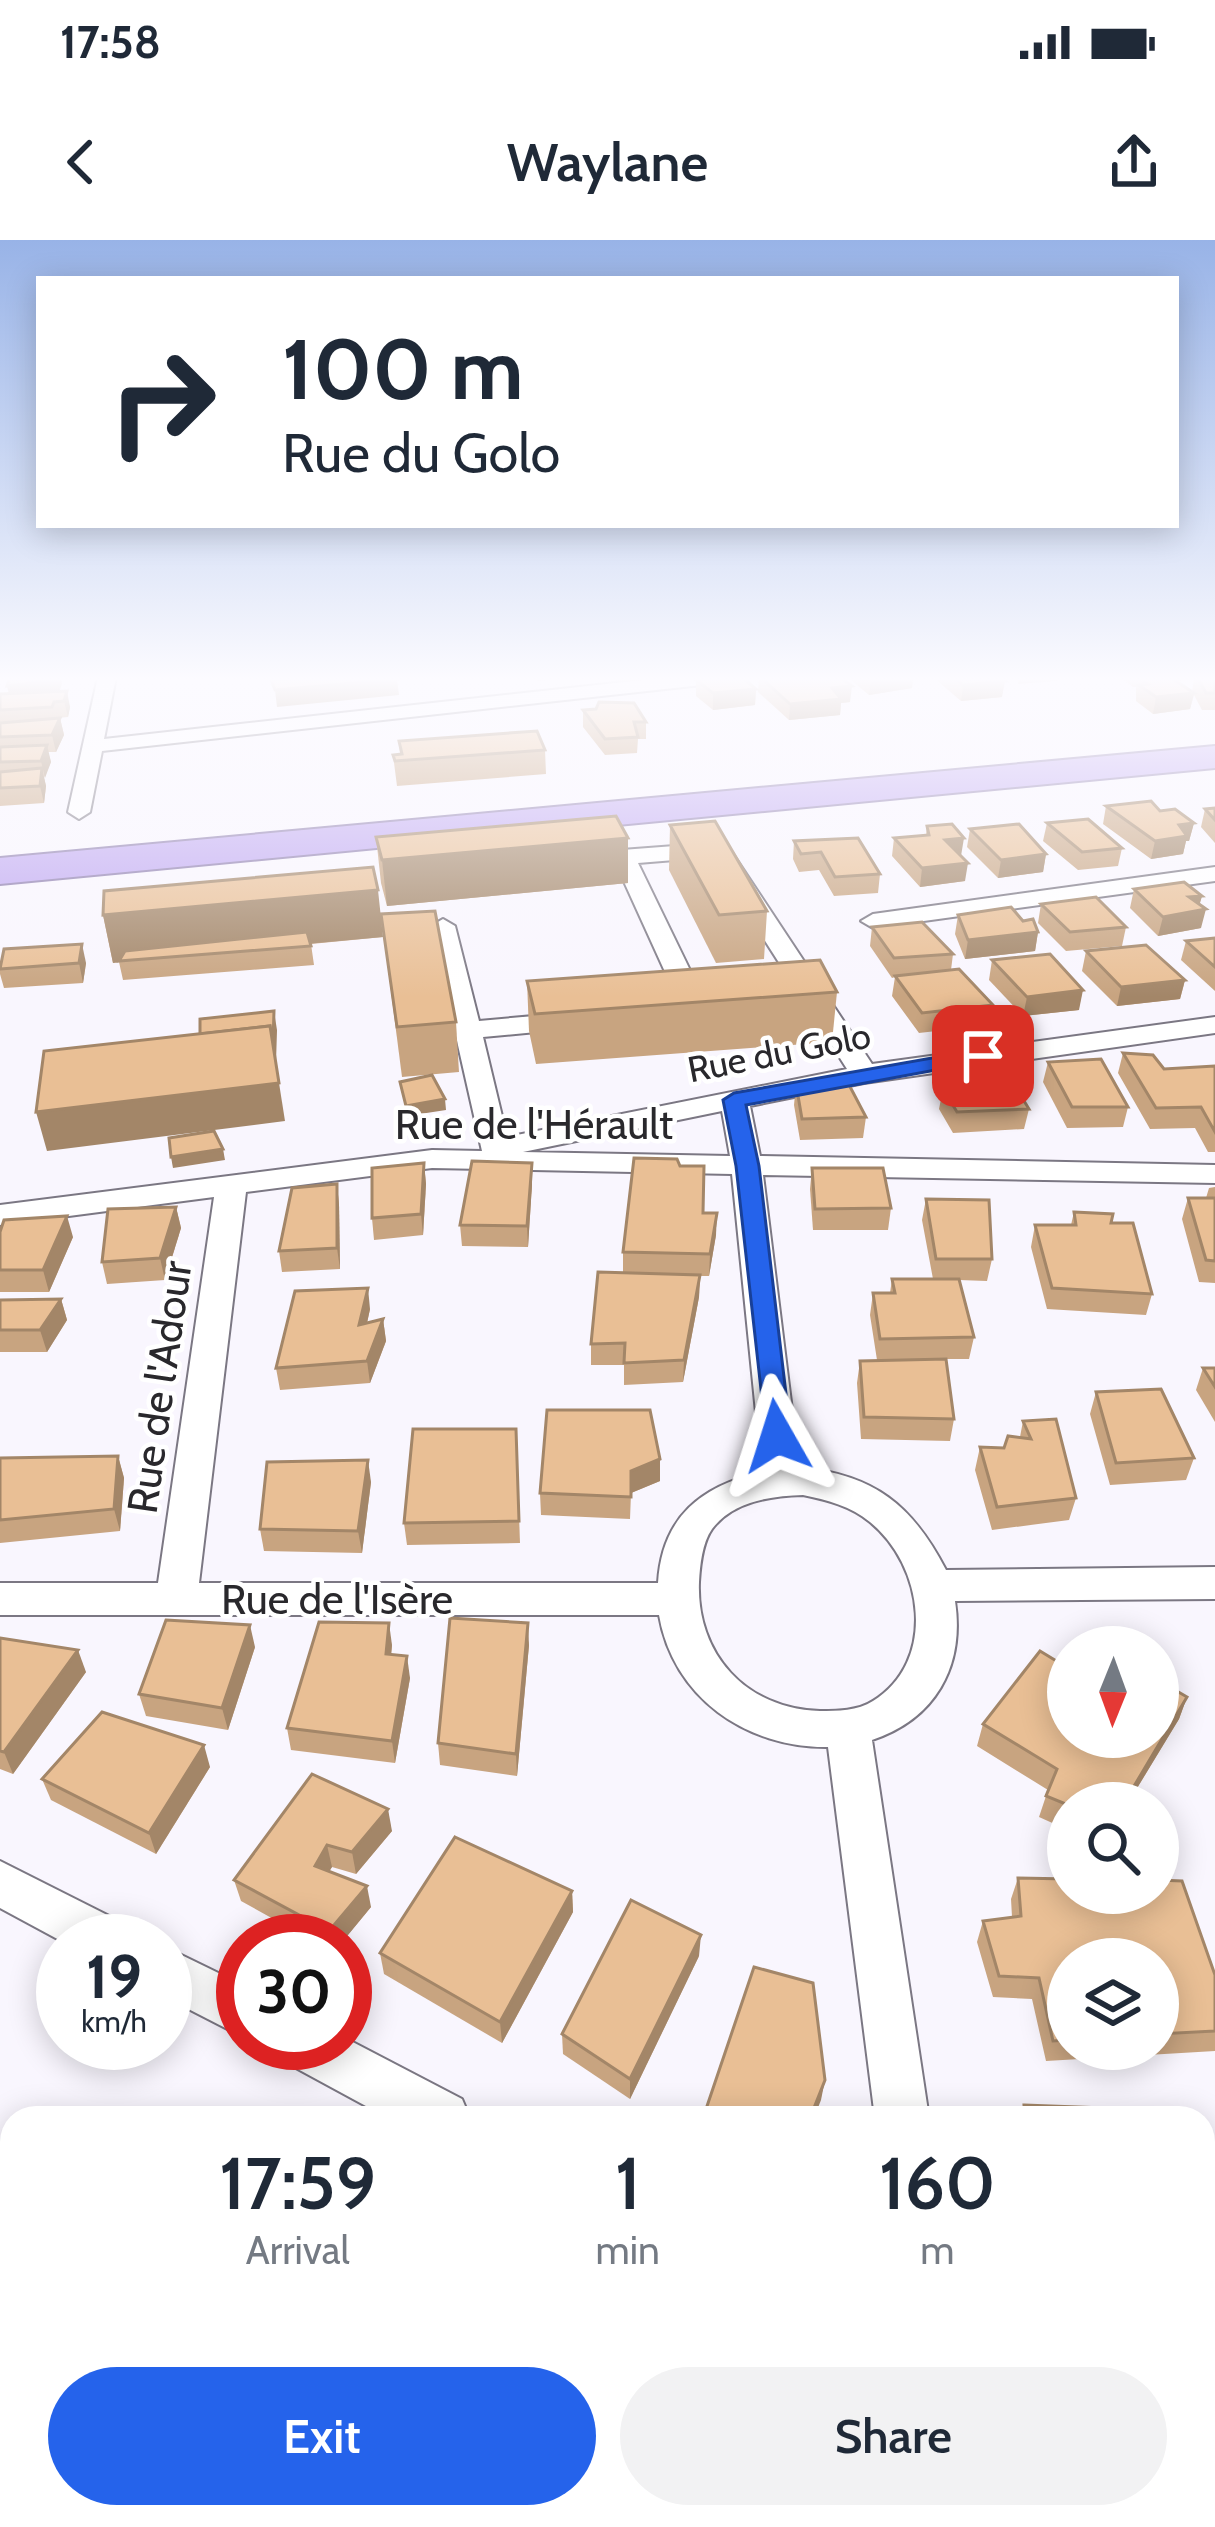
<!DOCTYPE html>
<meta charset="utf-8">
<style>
body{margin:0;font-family:Cabin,sans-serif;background:#f2f2f3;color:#1f2937;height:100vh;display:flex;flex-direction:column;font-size:45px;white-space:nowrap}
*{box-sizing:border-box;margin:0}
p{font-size:39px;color:#747a83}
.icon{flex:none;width:66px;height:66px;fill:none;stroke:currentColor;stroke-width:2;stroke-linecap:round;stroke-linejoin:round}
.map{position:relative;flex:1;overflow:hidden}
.side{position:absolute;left:0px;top:1866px;width:1215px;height:423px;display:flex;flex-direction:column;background:#fff;border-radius:36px 36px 0 0;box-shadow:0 6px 30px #0003}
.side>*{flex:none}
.top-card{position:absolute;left:36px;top:36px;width:1143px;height:252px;border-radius:0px;box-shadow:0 6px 30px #0003;background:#fff;color:#1f2937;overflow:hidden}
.needle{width:78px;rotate:181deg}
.fabs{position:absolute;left:1047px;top:1386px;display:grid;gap:24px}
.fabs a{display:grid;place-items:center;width:132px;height:132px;border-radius:50%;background:#fff;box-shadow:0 6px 30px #0003;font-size:60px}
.speed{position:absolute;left:36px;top:1674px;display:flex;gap:24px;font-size:60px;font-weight:700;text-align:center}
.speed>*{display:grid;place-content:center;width:156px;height:156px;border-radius:50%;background:#fff;box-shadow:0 6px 30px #0003;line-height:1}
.speed small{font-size:30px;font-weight:400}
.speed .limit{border:18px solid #d22;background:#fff;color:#111}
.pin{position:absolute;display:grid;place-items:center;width:102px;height:102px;color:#fff;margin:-51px;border-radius:24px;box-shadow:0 6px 18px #0006}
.me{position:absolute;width:132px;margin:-66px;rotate:354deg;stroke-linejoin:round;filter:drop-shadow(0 0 9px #0008)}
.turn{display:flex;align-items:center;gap:42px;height:252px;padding:0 48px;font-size:54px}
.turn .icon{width:156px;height:156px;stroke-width:2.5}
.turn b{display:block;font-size:84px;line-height:102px}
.eta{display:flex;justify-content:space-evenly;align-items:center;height:204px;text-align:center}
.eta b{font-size:72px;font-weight:600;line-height:84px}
.cta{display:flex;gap:24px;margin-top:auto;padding:24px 48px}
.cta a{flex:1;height:138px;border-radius:72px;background:#2563eb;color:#fff;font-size:48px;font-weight:600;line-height:138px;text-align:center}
.cta a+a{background:#f2f2f3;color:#1f2937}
.status{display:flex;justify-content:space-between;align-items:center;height:84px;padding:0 60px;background:#fff;direction:ltr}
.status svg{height:33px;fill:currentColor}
header{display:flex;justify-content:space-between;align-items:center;height:156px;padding:0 48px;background:#fff;font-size:54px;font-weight:600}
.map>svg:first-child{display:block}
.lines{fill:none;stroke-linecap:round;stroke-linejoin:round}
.street-casing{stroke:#7b7783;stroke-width:4}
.highway-casing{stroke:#8a7aac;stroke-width:4}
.street{fill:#fff;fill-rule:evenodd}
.highway{fill:#bea6f1;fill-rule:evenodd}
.wall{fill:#c8a480;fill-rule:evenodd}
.shaded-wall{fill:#a38668}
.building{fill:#e9bf95;stroke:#a38668;stroke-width:3}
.route{fill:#2563eb;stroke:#184099;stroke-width:3}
.labels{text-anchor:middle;stroke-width:9;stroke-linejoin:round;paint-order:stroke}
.far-street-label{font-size:36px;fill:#29282c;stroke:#fff}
.street-label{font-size:42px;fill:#29282c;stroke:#fff}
</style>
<div class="status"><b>17:58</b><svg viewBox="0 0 49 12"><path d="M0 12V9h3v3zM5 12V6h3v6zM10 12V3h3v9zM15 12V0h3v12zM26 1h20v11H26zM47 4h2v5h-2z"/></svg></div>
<header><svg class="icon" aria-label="back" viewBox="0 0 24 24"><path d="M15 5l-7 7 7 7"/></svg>Waylane<svg class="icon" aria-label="share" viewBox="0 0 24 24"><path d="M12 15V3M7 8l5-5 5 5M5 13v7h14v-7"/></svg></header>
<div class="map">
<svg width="1215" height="2287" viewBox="0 0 1215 2287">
<rect width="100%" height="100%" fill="#f9f6fe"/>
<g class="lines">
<defs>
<g id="street">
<polygon points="98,437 116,437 104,499 670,437 729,437 720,443 102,511 90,572 79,579 68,572"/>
<path d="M701,604l32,10 139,210 343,-47v16l-351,50 -114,23 10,50 455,9v18l-452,-8 36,292c76,8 113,38 147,103l269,-3v32l-260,2c10,66 -20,118 -83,139l57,378h-54l-47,-371c-82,1 -155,-50 -169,-132h-659v-32h158l56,-386 -214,28v-20l432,-55 50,1 -51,-225 12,-7 12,7 24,95 99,-9 14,8 -14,8 -95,9 24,100 340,-68 -131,-205 -17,-6 -61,5 65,134 -14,17 -9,2 -13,-8 9,-12 -60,-132 -34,3 -12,-7 12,-7zM722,871l8,45 -207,-4zM432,928l300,6 30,298c-61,14 -100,45 -104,111h-459l47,-391zM803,1255c24,5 48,11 67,27 54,44 67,139 3,179 -15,10 -36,10 -53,10 -74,-2 -124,-57 -121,-129 1,-17 3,-39 13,-53 21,-28 59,-33 91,-34z"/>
<polygon points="1215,627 1215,641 873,688 861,681 873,674"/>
<polygon points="0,1621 127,1685 134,1701 63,1702 0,1668"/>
<polygon points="165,1707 243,1745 243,1797 165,1757"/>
<polygon points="345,1798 462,1859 470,1878 388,1878 283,1821 275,1803 345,1803"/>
<polygon points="1203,2242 1215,2247 1215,2287 1177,2287 1172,2277 1203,2277"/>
<polygon points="484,2277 558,2277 554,2287 480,2287"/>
<polygon points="926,2277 990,2277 991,2287 927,2287"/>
</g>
<polygon id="highway" points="1215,506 1215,528 0,644 0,618"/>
</defs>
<use href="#street" class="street-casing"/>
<use href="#highway" class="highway-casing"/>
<use href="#street" class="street"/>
<use href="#highway" class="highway"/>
</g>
<g class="wall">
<polygon points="759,437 850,462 841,463 840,475 789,480 758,452"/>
<polygon points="851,437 913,437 912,448 869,455 851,440"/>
<polygon points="933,437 999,437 1002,457 961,461"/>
<path d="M1120,437h95v33h-13l-8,-15 -4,14 -37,5 -17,-13v-14h-3zM1194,439l-2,13 -16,-11z"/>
<polygon points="696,440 756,449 755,465 713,470 696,456"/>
<polygon points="62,443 59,451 70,467 68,477 58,478 60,478 64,495 56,512 48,512 51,522 44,538 46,546 44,563 0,566 0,454"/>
<polygon points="583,470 646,482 646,499 638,499 637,513 605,515 583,487"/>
<polygon points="399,501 545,510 546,534 397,546 393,515 400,514"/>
<polygon points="1106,566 1160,571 1194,583 1189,601 1186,601 1183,614 1151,619 1103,584"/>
<polygon points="1215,568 1215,603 1201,587 1205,569"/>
<polygon points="1047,583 1122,608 1118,626 1078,630 1043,601"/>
<polygon points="670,585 767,671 764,719 716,723 669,630"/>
<polygon points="927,586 961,616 965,641 920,647 892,616 894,598 926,595"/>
<polygon points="970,589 1046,614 1043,632 998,638 967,607"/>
<polygon points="376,597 628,643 387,666 381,643"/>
<polygon points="794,601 880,634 878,653 834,656 819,630 799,632 793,619"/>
<polygon points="1134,649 1202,656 1199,665 1201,688 1158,696 1130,668"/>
<polygon points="1041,664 1126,687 1122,706 1066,711 1038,683"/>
<polygon points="381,674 456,782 459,832 402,837"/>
<polygon points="103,675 383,697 311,704 314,725 123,740 119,722 113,723"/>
<polygon points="958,675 1038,692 1035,711 965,719 955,694"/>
<polygon points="872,687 953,714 951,730 993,765 989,785 919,793 892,756 895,737 892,738 870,706"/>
<polygon points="1215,698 1215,751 1181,720 1186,701"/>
<polygon points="1086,711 1185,740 1180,759 1117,766 1082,731"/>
<polygon points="992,720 1079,770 1023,776 989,740"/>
<polygon points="0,723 86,723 83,743 4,748 0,734"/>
<polygon points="527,741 837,752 832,802 536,824 529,791"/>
<polygon points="1123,813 1164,829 1215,826 1215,912 1208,912 1195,888 1150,889 1118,833"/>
<polygon points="1048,822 1128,867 1123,887 1067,888 1043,842"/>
<polygon points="952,823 1029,869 1024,889 953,893 939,869 943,849 950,847 949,844"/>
<polygon points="796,844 866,877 863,898 800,900 794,865"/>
<polygon points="424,923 426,944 423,995 374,1000 372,978"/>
<polygon points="532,923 532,944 528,1007 462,1006 460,985"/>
<polygon points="812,928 891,968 888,990 813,990 810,949"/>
<polygon points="337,944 339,965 340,1029 282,1032 279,1011"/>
<polygon points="1215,947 1215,1043 1199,1042 1182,979 1188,958 1206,958 1209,948"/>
<polygon points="926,959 992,1019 987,1041 959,1040 974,1097 969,1119 946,1119 954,1179 950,1201 861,1199 857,1143 860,1121 877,1120 870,1075 873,1053 890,1053 892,1039 933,1039 922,980"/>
<polygon points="176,967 181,988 165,1040 107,1044 102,1022"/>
<polygon points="1074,972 1111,983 1152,1054 1146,1075 1047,1069 1031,1007 1035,985 1071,985"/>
<polygon points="703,973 716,995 709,1036 700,1036 699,1057 683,1142 624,1145 624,1125 591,1125 591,1104 623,1033 623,1012"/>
<polygon points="0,992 73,997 49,1052 0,1052"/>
<polygon points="61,1059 67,1080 47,1112 0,1112 0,1060"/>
<polygon points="370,1069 367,1083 383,1079 386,1101 370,1143 280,1150 276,1128"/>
<polygon points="1203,1128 1215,1128 1215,1182 1196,1150"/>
<polygon points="1096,1152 1194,1218 1186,1240 1110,1245 1090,1174"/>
<polygon points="1023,1181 1076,1258 1069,1280 992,1290 975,1230 980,1207 1004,1208 1020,1197"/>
<polygon points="516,1189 520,1303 407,1305 404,1283"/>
<polygon points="118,1216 124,1238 120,1291 0,1303 0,1218"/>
<polygon points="660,1219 660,1241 631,1253 630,1279 541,1275 540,1253"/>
<polygon points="371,1242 362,1313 264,1311 260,1289"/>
<polygon points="0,1398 86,1432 13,1534 0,1529"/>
<polygon points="392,1405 391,1415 410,1438 395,1523 291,1510 287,1488"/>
<polygon points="529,1405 517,1536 440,1525 438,1503"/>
<polygon points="255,1407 228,1490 146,1476 139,1454"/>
<polygon points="1187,1457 1179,1479 1128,1563 1068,1563 1068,1590 1039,1577 1048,1550 977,1506 983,1484 1068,1497"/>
<polygon points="210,1527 156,1614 51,1560 42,1539"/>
<polygon points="312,1534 392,1591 356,1634 332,1627 329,1631 371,1667 343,1701 313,1701 241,1661 234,1640"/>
<path d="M1018,1638l197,97v76l-169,10 -14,-62 -39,-2 -16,-55 6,-21 29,-4 -1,-18zM1068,1719h90v90h-90z"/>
<polygon points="572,1651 573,1672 502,1803 384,1734 380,1713"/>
<polygon points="699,1716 630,1859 563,1814 562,1794"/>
</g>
<g class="shaded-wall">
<polygon points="55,437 60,437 62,443 58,456 11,463 7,446"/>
<polygon points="537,437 582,437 537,441"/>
<polygon points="885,437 913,437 912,448 869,455 871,439"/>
<polygon points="1019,437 1057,437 1056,441 1018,444"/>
<polygon points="1175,437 1195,437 1194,439 1174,441"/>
<polygon points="397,439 399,455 277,467 275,450"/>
<polygon points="1005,441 1002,457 961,461 963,445"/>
<polygon points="852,446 850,462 841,463 840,475 789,480 790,464 832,448"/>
<polygon points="756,449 755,465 713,470 713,453"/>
<polygon points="67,451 70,467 68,477 64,461"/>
<polygon points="1194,453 1190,469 1153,474 1156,457"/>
<polygon points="60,478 64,495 56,512 52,495"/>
<polygon points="47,505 51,522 45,538 41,521"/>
<polygon points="42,528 46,546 44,563 40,546"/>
<polygon points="1194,583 1189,601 1186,601 1183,614 1151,619 1155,601 1179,585"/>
<polygon points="628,598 628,643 387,666 382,620"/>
<polygon points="964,598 961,616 945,600"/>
<polygon points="1046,614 1043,632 998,638 1001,620"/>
<polygon points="968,623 965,641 920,647 922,628"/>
<polygon points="378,650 383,697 119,721 119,722 113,723 103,675"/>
<polygon points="1202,656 1198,670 1206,669 1201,688 1158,696 1163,677 1189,657"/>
<polygon points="1038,692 1035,711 965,719 968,700"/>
<polygon points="82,704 86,723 83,743 79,723"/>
<polygon points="1185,740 1180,759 1117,766 1121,747"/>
<polygon points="1083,750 1079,770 1023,776 1027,757"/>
<polygon points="274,771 277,790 276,823 203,831"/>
<polygon points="279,843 285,881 47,911 36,872"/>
<polygon points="445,859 446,870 407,876 406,866"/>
<polygon points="223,909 225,920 173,928 171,917"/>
<polygon points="424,923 426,944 423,995 421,974"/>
<polygon points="532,923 532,944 528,1007 527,986"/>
<polygon points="337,944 339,965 340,1029 337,1008"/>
<polygon points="176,967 181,988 165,1040 160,1018"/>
<polygon points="717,973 716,995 709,1036 710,1014"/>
<polygon points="67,976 73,997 49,1052 43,1030"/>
<polygon points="700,1035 699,1057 683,1142 684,1120"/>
<polygon points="368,1048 370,1069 362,1106 359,1085"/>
<polygon points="61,1059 67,1080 47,1112 40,1090"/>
<polygon points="383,1079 386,1101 370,1143 367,1121"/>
<polygon points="118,1216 124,1238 120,1291 114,1269"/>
<polygon points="660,1219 660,1241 631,1253 631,1231"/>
<polygon points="368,1220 371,1242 362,1313 358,1291"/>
<polygon points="389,1383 392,1405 389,1436 386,1414"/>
<polygon points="528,1383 529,1405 517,1536 516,1514"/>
<polygon points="250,1385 255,1407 228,1490 222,1468"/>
<polygon points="78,1410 86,1432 13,1534 4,1512"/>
<polygon points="407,1416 410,1438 395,1523 392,1501"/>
<polygon points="1187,1457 1179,1479 1128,1563 1124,1563"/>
<polygon points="204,1505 210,1527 156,1614 149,1593"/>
<polygon points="388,1569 392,1591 356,1634 352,1612"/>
<polygon points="327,1605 332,1627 320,1647 315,1626"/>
<polygon points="367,1646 371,1667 343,1701 331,1701 329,1691"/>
<polygon points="572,1651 573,1672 502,1803 500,1782"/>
<polygon points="701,1695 699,1716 630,1859 630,1839"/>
<polygon points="825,1840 821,1860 814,1878 810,1878"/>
<polygon points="322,2277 352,2277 336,2287 305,2287"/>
</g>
<g class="building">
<polygon points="10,437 55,437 54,440 7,446"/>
<polygon points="310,437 396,437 397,439 275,450 271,440"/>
<polygon points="719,437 742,437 756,449 713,453 696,440"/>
<polygon points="760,437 840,437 852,446 832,448 841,459 790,464"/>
<polygon points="953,437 999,437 1005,441 963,445"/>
<polygon points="1170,437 1194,453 1156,457 1139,445 1148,444 1138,438"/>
<polygon points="1197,437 1215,437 1215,453 1206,453"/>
<polygon points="67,451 64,461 54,462 52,467 0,470 0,454"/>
<polygon points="599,462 634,463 646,482 634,482 638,497 605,499 583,470 596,469"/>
<polygon points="60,478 52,495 0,497 0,483"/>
<polygon points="537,491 545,510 395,521 393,515 402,514 399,501"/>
<polygon points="47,505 41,521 0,522 0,507"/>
<polygon points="42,528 40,546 0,548 0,532"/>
<polygon points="1151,561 1160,571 1175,569 1194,583 1179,585 1187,596 1155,601 1106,566"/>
<polygon points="1215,568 1215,580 1205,569"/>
<polygon points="616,576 628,598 382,620 376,597"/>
<polygon points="1088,579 1122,608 1082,612 1047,583"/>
<polygon points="715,581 767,671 719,675 670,585"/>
<polygon points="952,584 964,598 945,600 968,623 922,628 894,598 929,595 927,586"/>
<polygon points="1019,584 1046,614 1001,620 970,589"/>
<polygon points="858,598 880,634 835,637 821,612 801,614 794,601"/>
<polygon points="373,627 378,650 103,675 104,651"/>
<polygon points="1184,642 1202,656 1189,657 1206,669 1163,677 1134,649"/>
<polygon points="1096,657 1126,687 1070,692 1041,664"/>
<polygon points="1011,667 1023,681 1033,679 1038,692 968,700 958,675"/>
<polygon points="435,671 456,782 397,787 381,674"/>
<polygon points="922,682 953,714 894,718 872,687"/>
<polygon points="307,692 311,706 119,721 125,711"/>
<polygon points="1215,698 1215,727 1186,701"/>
<polygon points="82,704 79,723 0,729 4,709"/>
<polygon points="1146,705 1185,740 1121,747 1086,711"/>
<polygon points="1050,714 1083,750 1027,757 992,720"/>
<polygon points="820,720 837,752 535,774 527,741"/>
<polygon points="959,729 993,765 922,773 895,736"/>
<polygon points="274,771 273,803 270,786 200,794 200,779"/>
<polygon points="270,786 279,843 36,872 44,811"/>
<polygon points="1123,813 1153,815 1164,829 1215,826 1215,892 1201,867 1156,868"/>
<polygon points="1101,819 1128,867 1072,867 1048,822"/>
<polygon points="999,820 1029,869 957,872 943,849 960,845 952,823"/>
<polygon points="432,835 445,859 406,866 400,842"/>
<polygon points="847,841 866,877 802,879 796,844"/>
<polygon points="214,891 223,909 171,917 169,898"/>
<polygon points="634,918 677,919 680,926 704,926 703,973 717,973 710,1014 623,1012"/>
<polygon points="472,921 532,923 527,986 460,985"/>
<polygon points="424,923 421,974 372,978 372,928"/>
<polygon points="812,928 883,928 891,968 815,969"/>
<polygon points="337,944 337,1008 279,1011 292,948"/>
<polygon points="1188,958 1215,958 1215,1021 1206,1020"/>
<polygon points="926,959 989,960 992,1019 936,1019"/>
<polygon points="176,967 160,1018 102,1022 108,969"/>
<polygon points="1074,972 1113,974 1111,983 1133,983 1152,1054 1052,1048 1035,985 1076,985"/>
<polygon points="67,976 43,1030 0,1030 0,992 4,980"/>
<polygon points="598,1032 700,1035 684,1120 624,1123 625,1103 591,1104"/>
<polygon points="892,1039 959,1039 974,1097 880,1099 873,1053 895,1053"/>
<polygon points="368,1048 359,1085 383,1079 367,1121 276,1128 295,1051"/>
<polygon points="61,1059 40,1090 0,1090 0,1060"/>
<polygon points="946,1119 954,1179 864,1177 860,1121"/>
<polygon points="1203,1128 1215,1128 1215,1147"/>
<polygon points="1161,1149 1194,1218 1116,1223 1096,1152"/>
<polygon points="547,1170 650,1170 660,1219 631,1231 631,1257 540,1253"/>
<polygon points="1056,1179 1076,1258 997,1267 980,1207 1004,1208 1008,1196 1031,1199 1023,1181"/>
<polygon points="413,1189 516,1189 519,1281 404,1283"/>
<polygon points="118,1216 114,1269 0,1280 0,1218"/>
<polygon points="368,1220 358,1291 260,1289 267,1222"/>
<polygon points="450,1378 528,1383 516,1514 438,1503"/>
<polygon points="166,1380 250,1385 222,1468 139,1454"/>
<polygon points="319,1382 389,1383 386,1414 407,1416 392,1501 287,1488"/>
<polygon points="0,1398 78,1410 4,1512 0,1511"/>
<polygon points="1040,1411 1068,1428 1068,1497 1158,1497 1158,1440 1187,1457 1124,1563 1068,1563 1068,1565 1046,1556 1057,1529 983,1484"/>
<polygon points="102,1472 204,1505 149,1593 42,1539"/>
<polygon points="312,1534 388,1569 352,1612 327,1605 315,1626 367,1646 329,1691 234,1640"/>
<polygon points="455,1597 572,1651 500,1782 380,1713"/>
<polygon points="1018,1638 1068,1639 1068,1653 1158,1653 1158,1640 1182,1641 1215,1735 1215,1791 1158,1794 1158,1719 1068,1719 1068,1800 1053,1801 1039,1738 999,1736 983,1681 1021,1676"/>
<polygon points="631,1660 701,1695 630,1839 562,1794"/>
<polygon points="754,1727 813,1743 825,1840 810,1878 703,1878"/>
<polygon points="1024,1865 1157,1870 1158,1878 1025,1878"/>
<polygon points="12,2241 12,2277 154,2277 157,2287 0,2287 0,2248"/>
<polygon points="238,2277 322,2277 305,2287 241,2287"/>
<polygon points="681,2277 913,2277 913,2287 667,2287"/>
</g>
<linearGradient id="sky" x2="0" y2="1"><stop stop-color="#98b3e7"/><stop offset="0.58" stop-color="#fcfbff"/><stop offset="1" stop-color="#fcfbff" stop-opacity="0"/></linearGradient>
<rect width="1215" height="757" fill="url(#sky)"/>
<polygon class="route" points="983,809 990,811 990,820 746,865 759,926 791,1196 777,1206 767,1203 736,926 723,860 734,853"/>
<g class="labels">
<g class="far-street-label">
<text transform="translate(779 812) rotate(-11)" y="13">Rue du Golo</text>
</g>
<g class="street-label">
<text x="534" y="899">Rue de l'Hérault</text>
<text transform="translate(159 1147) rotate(-82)" y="15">Rue de l'Adour</text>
<text x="337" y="1374">Rue de l'Isère</text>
</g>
</g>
</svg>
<div class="fabs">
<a><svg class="needle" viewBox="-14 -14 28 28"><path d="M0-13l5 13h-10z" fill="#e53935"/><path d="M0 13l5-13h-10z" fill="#747a83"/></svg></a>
<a><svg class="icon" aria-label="search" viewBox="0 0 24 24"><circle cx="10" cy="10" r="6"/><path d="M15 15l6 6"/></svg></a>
<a><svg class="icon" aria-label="layers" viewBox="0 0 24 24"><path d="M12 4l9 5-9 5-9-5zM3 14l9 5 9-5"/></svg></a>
</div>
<div class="speed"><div>19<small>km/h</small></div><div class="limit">30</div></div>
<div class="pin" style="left:983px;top:816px;background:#d93025"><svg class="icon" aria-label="arrive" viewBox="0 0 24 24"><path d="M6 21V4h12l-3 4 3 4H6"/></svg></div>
<svg class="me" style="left:777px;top:1196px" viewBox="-20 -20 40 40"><path d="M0-17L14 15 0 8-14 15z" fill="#2563eb" stroke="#fff" stroke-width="4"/></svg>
<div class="top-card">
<div class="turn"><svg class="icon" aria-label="right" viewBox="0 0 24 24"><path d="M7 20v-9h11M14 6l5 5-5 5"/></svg><div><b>100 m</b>Rue du Golo</div></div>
</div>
<section class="side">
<div class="eta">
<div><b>17:59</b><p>Arrival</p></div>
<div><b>1</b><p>min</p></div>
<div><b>160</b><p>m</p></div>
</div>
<div class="cta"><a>Exit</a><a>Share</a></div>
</section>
</div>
